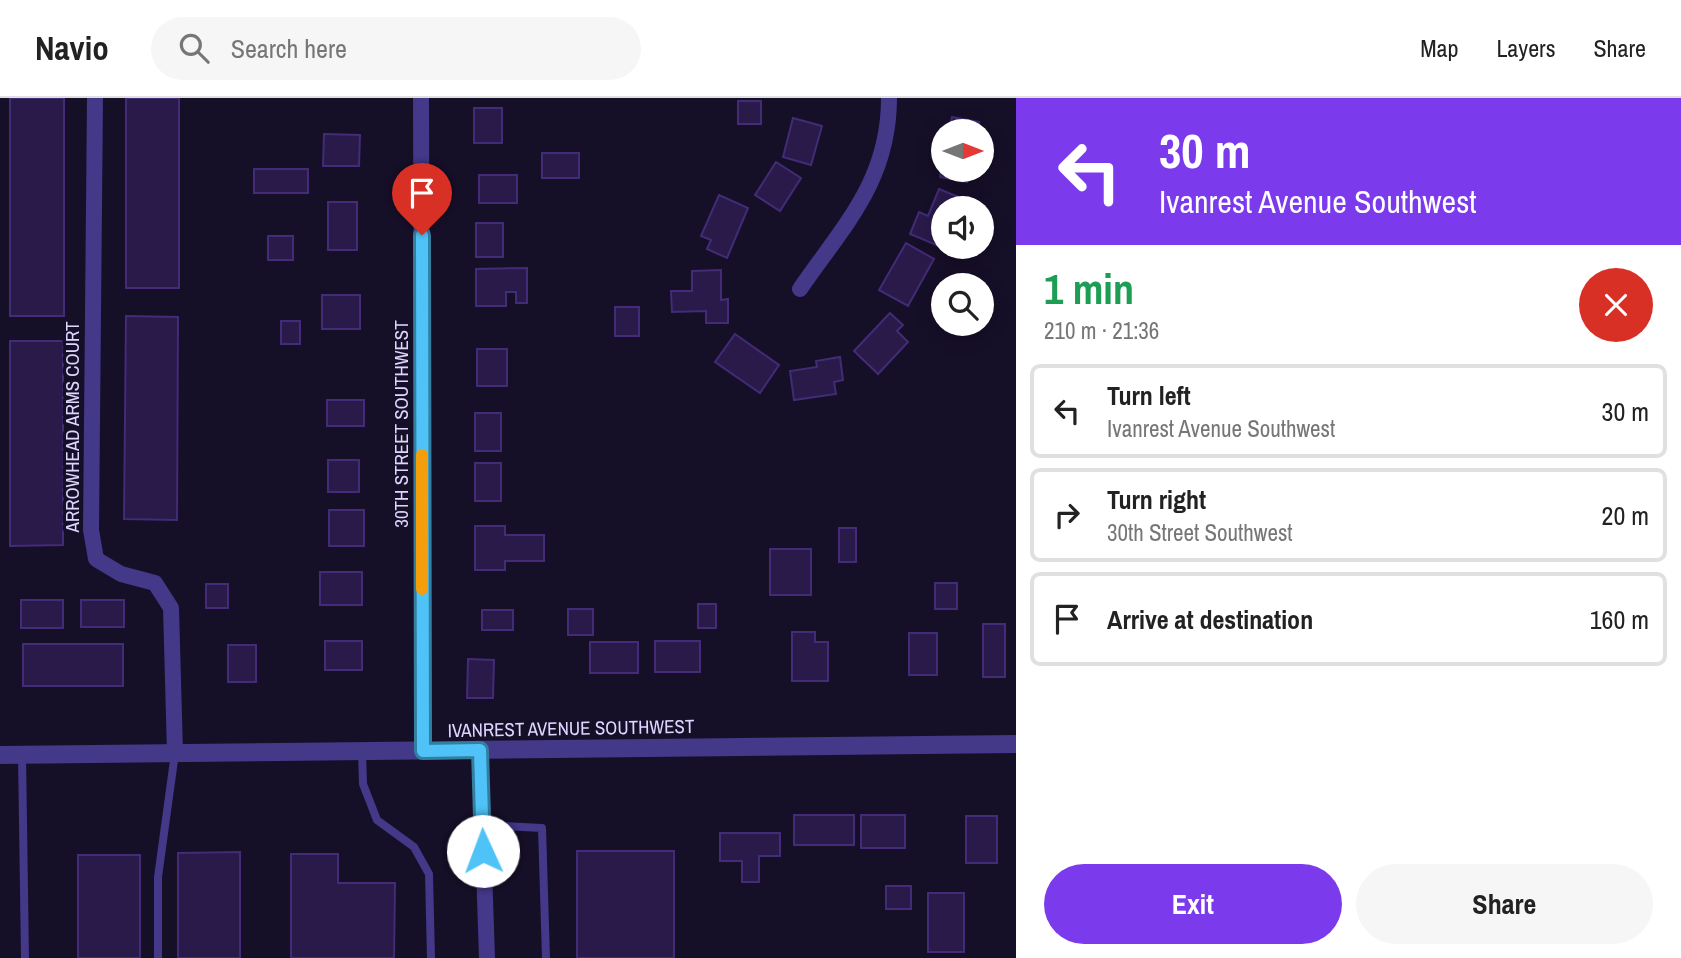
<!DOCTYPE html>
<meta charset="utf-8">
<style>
body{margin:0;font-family:"Archivo Narrow",sans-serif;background:#f6f6f6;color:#222;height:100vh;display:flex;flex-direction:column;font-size:26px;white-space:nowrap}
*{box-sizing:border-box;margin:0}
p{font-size:23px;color:#767676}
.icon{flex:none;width:38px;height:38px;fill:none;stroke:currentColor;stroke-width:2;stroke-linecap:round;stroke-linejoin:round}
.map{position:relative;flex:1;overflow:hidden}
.side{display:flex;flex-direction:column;background:#fff;width:665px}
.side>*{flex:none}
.hud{background:#7c3aed;color:#fff;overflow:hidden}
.needle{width:46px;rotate:90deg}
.fabs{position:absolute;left:931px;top:21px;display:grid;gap:14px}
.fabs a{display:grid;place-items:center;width:63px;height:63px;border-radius:50%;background:#fff;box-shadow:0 4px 18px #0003;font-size:35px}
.pin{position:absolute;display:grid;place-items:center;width:60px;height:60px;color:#fff;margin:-72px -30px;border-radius:50% 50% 50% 0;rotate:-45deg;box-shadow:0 0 7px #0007}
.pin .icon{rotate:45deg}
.me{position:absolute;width:77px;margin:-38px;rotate:358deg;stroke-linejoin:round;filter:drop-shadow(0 0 5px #0008)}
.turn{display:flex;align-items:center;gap:24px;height:147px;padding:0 28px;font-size:32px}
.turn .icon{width:91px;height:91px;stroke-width:2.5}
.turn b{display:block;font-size:49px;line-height:60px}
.round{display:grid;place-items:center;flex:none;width:74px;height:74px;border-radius:37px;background:#f6f6f6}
.headline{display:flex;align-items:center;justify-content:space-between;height:119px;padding:0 28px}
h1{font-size:42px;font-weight:700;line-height:52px;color:#1e9e55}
.primary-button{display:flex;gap:14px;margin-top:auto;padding:14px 28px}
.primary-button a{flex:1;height:80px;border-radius:42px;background:#7c3aed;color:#fff;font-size:28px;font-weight:700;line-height:80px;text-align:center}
.primary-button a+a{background:#f6f6f6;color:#222}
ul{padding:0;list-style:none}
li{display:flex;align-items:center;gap:21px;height:94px;margin:0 14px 10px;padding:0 14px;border:4px solid #e0e0e0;border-radius:10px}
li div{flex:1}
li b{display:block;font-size:26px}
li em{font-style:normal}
header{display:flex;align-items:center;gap:42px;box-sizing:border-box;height:98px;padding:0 35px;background:#fff;border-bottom:2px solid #e0e0e0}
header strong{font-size:33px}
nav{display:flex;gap:38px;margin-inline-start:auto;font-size:24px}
.search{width:490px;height:63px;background:#f6f6f6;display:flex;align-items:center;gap:18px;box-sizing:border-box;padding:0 24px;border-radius:38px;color:#767676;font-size:26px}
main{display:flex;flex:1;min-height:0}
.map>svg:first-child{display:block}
.building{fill:#291a4a;stroke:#422b77;stroke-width:2}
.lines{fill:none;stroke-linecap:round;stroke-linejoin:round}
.service{stroke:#443889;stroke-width:8}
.minor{stroke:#443889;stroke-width:16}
.tertiary{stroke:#443889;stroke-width:18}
.route-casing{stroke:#337fa1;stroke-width:18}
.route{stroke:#4fc3f7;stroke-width:12}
.slow{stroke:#f59e0b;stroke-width:12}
.labels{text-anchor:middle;stroke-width:7;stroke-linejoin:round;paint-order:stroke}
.street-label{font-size:19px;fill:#dfd6ff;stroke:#160f28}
</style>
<header>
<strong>Navio</strong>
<div class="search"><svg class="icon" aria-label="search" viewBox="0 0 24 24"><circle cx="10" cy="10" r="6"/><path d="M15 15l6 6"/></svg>Search here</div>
<nav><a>Map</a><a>Layers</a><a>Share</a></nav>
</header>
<main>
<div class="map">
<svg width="1016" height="860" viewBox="0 0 1016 860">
<rect width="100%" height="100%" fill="#160f28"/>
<g class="building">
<rect x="10" y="0" width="54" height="218"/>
<rect x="126" y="0" width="53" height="190"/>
<rect x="738" y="3" width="23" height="23"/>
<rect x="474" y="10" width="28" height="35"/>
<polygon points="952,19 979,24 977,33 949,33"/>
<polygon points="793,20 822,28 811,67 783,59"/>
<polygon points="324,36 360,37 359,68 323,68"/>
<rect x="542" y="55" width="37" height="25"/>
<polygon points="943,63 943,72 969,72 967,84 940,79"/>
<polygon points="776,64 801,80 780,113 755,97"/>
<rect x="254" y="71" width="54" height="24"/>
<rect x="479" y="77" width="38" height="28"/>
<polygon points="939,91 966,102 962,110 943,110 943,149 946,149 946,151 910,136 919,114 928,118"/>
<polygon points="719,97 748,110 727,160 707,151 711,142 701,138"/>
<rect x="328" y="104" width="29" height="48"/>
<rect x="476" y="125" width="27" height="34"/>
<rect x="268" y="138" width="25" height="24"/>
<polygon points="906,145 934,161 908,208 879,192"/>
<polygon points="527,170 527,205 516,205 516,194 506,194 506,208 476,208 476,171"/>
<polygon points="721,172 721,202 728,201 728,225 706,225 706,213 672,214 671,193 692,193 692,173"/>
<rect x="322" y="197" width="38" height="34"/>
<rect x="615" y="209" width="24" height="29"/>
<polygon points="890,215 903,227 897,233 908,244 878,276 854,253"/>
<polygon points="126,218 178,219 177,422 124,421"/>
<rect x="281" y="223" width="19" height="23"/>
<polygon points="735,236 779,267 760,295 715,264"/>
<polygon points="10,243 63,243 63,447 10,448"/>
<rect x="477" y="251" width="30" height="37"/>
<polygon points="840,259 843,282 834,284 836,296 794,302 790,273 817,269 816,263"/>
<rect x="327" y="302" width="37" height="26"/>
<rect x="475" y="315" width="26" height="38"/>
<rect x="328" y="362" width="31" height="32"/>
<rect x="475" y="365" width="26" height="38"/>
<rect x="329" y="412" width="35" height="36"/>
<polygon points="475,428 505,428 505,437 544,437 544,463 505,463 505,472 475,472"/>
<rect x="839" y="430" width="17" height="34"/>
<rect x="770" y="451" width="41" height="46"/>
<rect x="320" y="474" width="42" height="33"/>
<rect x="935" y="485" width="22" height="26"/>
<rect x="206" y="486" width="22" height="24"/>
<rect x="21" y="502" width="42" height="28"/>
<rect x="81" y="502" width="43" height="27"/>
<rect x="698" y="506" width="18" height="24"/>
<rect x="568" y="511" width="25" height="26"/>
<rect x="482" y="512" width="31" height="20"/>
<rect x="983" y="526" width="22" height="53"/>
<polygon points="792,534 815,534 815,544 828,544 828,583 792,583"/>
<rect x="909" y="535" width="28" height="42"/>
<rect x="325" y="543" width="37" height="29"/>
<rect x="655" y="543" width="45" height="31"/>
<rect x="590" y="544" width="48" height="31"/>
<rect x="23" y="546" width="100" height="42"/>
<rect x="228" y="547" width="28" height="37"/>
<polygon points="468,561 494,562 493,600 467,600"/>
<rect x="794" y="717" width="60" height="30"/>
<rect x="861" y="717" width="44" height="33"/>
<rect x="966" y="718" width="31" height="47"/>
<polygon points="720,735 780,735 780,758 759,758 759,784 742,784 742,763 720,763"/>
<rect x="577" y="753" width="97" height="107"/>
<polygon points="240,754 240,860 178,860 178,755"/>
<polygon points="291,756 338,756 338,785 395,785 394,860 291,860"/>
<rect x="78" y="757" width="62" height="103"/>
<rect x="886" y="788" width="25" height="23"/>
<rect x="928" y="795" width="36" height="59"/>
</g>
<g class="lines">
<g class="service">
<polyline points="362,653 363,686 377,722 414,749 429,776 431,860"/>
<polyline points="22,657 25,860"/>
<polyline points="483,727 542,730 546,860"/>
<polyline points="158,860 158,779 175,655"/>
</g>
<g class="minor">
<polyline points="95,0 91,432 96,461 121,476 155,485 171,510 175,655"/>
<polyline points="421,0 423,653"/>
<path d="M800,191c44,-64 89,-108 89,-191"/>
<polyline points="480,652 487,860"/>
</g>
<polyline class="tertiary" points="0,657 1016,646"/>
</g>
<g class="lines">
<defs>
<polyline id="route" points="422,137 423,653 480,652 483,753"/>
</defs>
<use href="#route" class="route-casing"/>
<use href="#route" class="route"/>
<polyline class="slow" points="422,357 422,491"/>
</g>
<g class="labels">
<g class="street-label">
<text transform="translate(401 326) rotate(-90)" y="7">30TH STREET SOUTHWEST</text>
<text transform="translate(72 329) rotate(-90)" y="7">ARROWHEAD ARMS COURT</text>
<text transform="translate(571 630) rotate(-1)" y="7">IVANREST AVENUE SOUTHWEST</text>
</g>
</g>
</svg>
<div class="fabs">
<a><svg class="needle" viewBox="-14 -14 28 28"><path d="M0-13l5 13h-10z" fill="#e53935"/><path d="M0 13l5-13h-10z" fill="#767676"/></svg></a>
<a><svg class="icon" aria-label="sound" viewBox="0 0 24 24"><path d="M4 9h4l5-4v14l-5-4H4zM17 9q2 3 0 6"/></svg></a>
<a><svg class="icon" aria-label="search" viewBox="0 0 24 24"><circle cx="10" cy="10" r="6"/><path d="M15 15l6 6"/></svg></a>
</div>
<div class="pin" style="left:422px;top:137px;background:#d93025"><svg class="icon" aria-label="arrive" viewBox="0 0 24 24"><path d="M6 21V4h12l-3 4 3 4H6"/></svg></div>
<svg class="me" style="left:483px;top:753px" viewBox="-20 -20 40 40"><circle r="19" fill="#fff"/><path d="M0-13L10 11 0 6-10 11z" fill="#4fc3f7"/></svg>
</div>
<section class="side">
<div class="hud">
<div class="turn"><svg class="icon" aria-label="left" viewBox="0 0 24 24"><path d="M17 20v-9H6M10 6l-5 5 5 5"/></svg><div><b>30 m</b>Ivanrest Avenue Southwest</div></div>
</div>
<div class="headline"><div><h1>1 min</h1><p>210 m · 21:36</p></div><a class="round" style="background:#d93025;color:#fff"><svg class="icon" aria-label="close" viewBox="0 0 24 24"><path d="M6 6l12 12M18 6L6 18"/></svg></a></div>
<ul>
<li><svg class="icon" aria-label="left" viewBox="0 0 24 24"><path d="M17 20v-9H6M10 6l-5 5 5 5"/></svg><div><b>Turn left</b><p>Ivanrest Avenue Southwest</p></div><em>30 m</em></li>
<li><svg class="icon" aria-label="right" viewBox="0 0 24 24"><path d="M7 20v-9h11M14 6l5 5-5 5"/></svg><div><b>Turn right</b><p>30th Street Southwest</p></div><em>20 m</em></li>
<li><svg class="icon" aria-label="arrive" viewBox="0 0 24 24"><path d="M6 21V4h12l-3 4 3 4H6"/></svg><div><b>Arrive at destination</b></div><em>160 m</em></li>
</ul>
<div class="primary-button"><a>Exit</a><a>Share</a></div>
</section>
</main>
